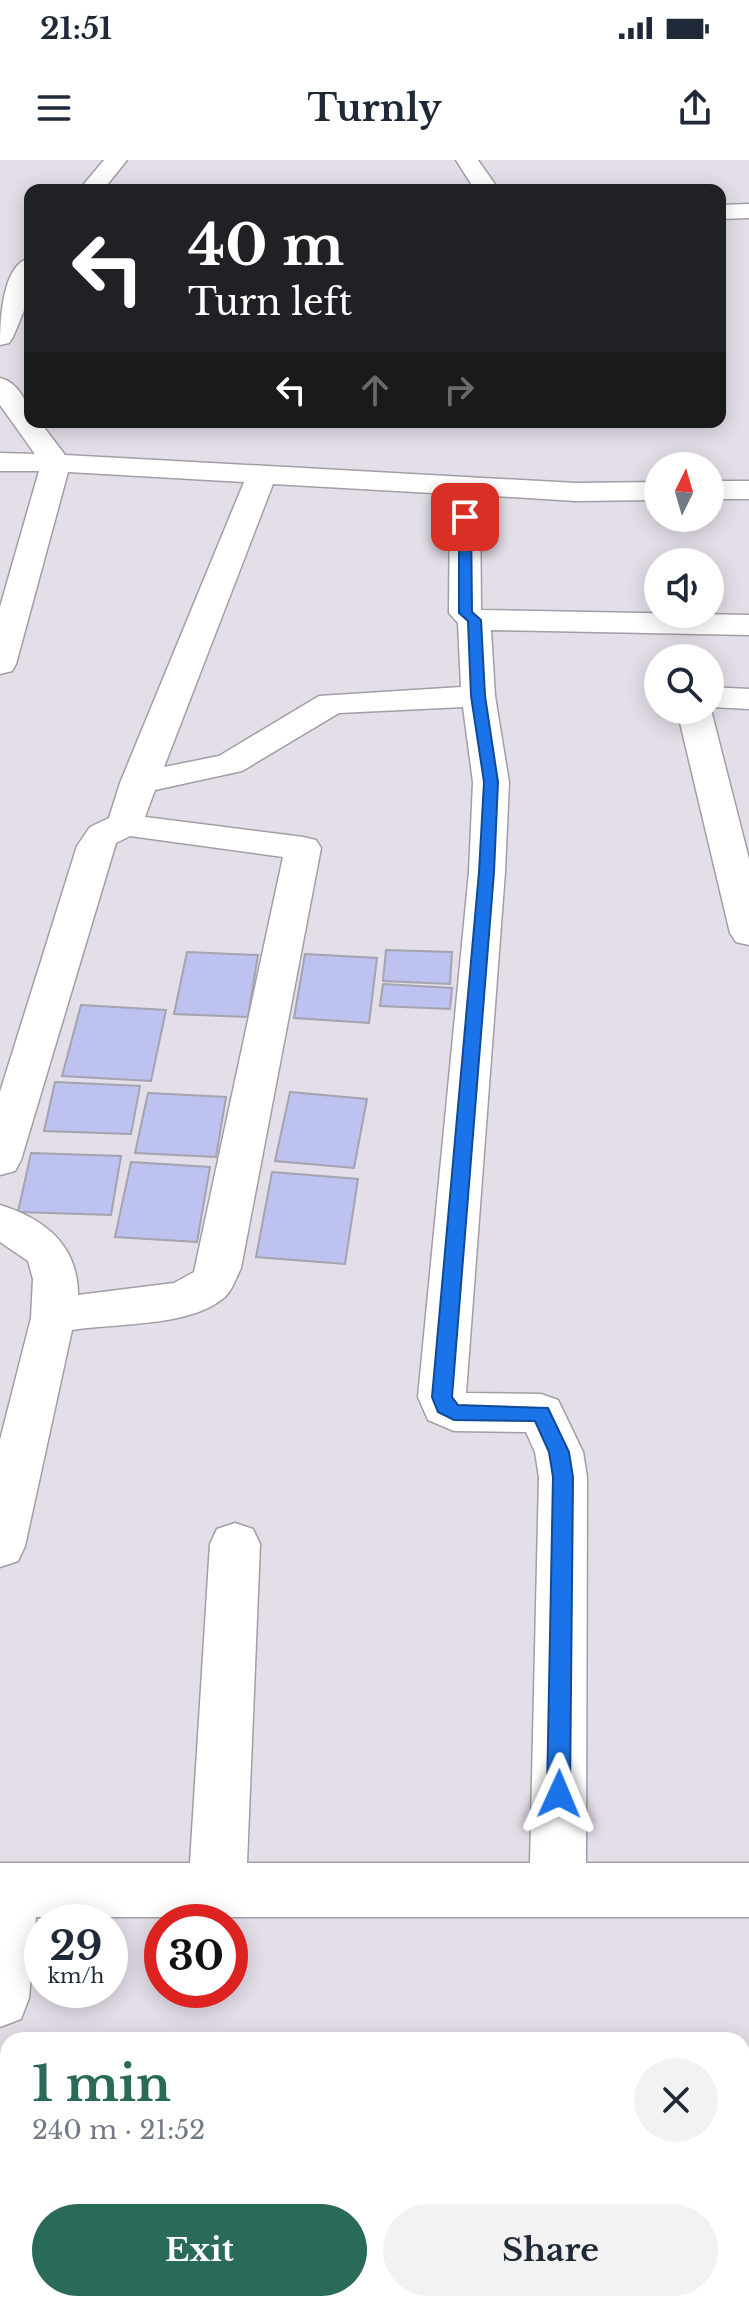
<!DOCTYPE html>
<meta charset="utf-8">
<style>
body{margin:0;font-family:"Libre Baskerville",serif;background:#f2f2f3;color:#1f2937;height:100vh;display:flex;flex-direction:column;font-size:30px;white-space:nowrap}
*{box-sizing:border-box;margin:0}
p{font-size:26px;color:#747a83}
.icon{flex:none;width:44px;height:44px;fill:none;stroke:currentColor;stroke-width:2;stroke-linecap:round;stroke-linejoin:round}
.map{position:relative;flex:1;overflow:hidden}
.sheet{position:absolute;left:0px;top:1872px;width:750px;height:280px;display:flex;flex-direction:column;background:#fff;border-radius:24px 24px 0 0;box-shadow:0 4px 20px #0003}
.sheet>*{flex:none}
.hud{position:absolute;left:24px;top:24px;width:702px;height:244px;border-radius:16px;box-shadow:0 4px 20px #0003;background:#202124;color:#fff;overflow:hidden}
.needle{width:52px;rotate:5deg}
.buttons{position:absolute;left:644px;top:292px;display:grid;gap:16px}
.buttons a{display:grid;place-items:center;width:80px;height:80px;border-radius:50%;background:#fff;box-shadow:0 4px 20px #0003;font-size:40px}
.speed{position:absolute;left:24px;top:1744px;display:flex;gap:16px;font-size:40px;font-weight:700;text-align:center}
.speed>*{display:grid;place-content:center;width:104px;height:104px;border-radius:50%;background:#fff;box-shadow:0 4px 20px #0003;line-height:1}
.speed small{font-size:20px;font-weight:400}
.speed .limit{border:12px solid #d22;background:#fff;color:#111}
.pin{position:absolute;display:grid;place-items:center;width:68px;height:68px;color:#fff;margin:-34px;border-radius:16px;box-shadow:0 4px 12px #0006}
.me{position:absolute;width:88px;margin:-44px;rotate:1deg;stroke-linejoin:round;filter:drop-shadow(0 0 6px #0008)}
.turn{display:flex;align-items:center;gap:28px;height:168px;padding:0 32px;font-size:36px}
.turn .icon{width:104px;height:104px;stroke-width:2.5}
.turn b{display:block;font-size:56px;line-height:68px}
.lanes{display:flex;align-items:center;height:76px;padding:0 32px;background:#0003;justify-content:center;gap:40px;direction:ltr}
.lanes .off{opacity:.35}
.round{display:grid;place-items:center;flex:none;width:84px;height:84px;border-radius:42px;background:#f2f2f3}
.overview{display:flex;align-items:center;justify-content:space-between;height:136px;padding:0 32px}
h1{font-size:48px;font-weight:800;line-height:60px;color:#2a6a58}
.cta{display:flex;gap:16px;margin-top:auto;padding:16px 32px}
.cta a{flex:1;height:92px;border-radius:48px;background:#2a6a58;color:#fff;font-size:32px;font-weight:800;line-height:92px;text-align:center}
.cta a+a{background:#f2f2f3;color:#1f2937}
.status{display:flex;justify-content:space-between;align-items:center;height:56px;padding:0 40px;background:#fff;direction:ltr}
.status svg{height:22px;fill:currentColor}
header{display:flex;justify-content:space-between;align-items:center;height:104px;padding:0 32px;background:#fff;font-size:36px;font-weight:800}
.map>svg:first-child{display:block}
.building{fill:#bec2f0;stroke:#a3a4ae;stroke-width:2}
.lines{fill:none;stroke-linecap:round;stroke-linejoin:round}
.minor-casing{stroke:#a29ea6;stroke-width:3}
.minor{fill:#fff;fill-rule:evenodd}
.route{fill:#1a73e8;stroke:#114b97;stroke-width:2}
</style>
<div class="status"><b>21:51</b><svg viewBox="0 0 49 12"><path d="M0 12V9h3v3zM5 12V6h3v6zM10 12V3h3v9zM15 12V0h3v12zM26 1h20v11H26zM47 4h2v5h-2z"/></svg></div>
<header><svg class="icon" aria-label="menu" viewBox="0 0 24 24"><path d="M4 6h16M4 12h16M4 18h16"/></svg>Turnly<svg class="icon" aria-label="share" viewBox="0 0 24 24"><path d="M12 15V3M7 8l5-5 5 5M5 13v7h14v-7"/></svg></header>
<div class="map">
<svg width="749" height="2152" viewBox="0 0 749 2152">
<rect width="100%" height="100%" fill="#e3dee8"/>
<g class="building">
<polygon points="386,790 452,792 450,824 383,821"/>
<polygon points="187,792 258,795 248,857 174,854"/>
<polygon points="305,794 377,798 369,863 294,858"/>
<polygon points="383,824 452,828 450,849 380,846"/>
<polygon points="81,845 166,850 151,921 62,916"/>
<polygon points="55,922 140,926 131,974 44,971"/>
<polygon points="290,932 367,939 354,1008 275,1001"/>
<polygon points="148,933 226,937 216,997 135,993"/>
<polygon points="31,993 121,996 111,1055 18,1052"/>
<polygon points="131,1002 210,1007 197,1082 115,1077"/>
<polygon points="272,1012 358,1019 345,1104 256,1097"/>
</g>
<g class="lines">
<defs>
<g id="minor">
<polygon points="104,0 127,0 103,30 79,30"/>
<polygon points="456,0 478,0 499,30 475,30"/>
<polygon points="749,44 749,58 720,59 720,45"/>
<path d="M30,98v38l-17,41 -4,6 -9,2c0,-24 2,-81 30,-87z"/>
<path d="M0,218c18,4 30,26 30,44h10l25,33 511,28 82,-1v18l-82,1 -96,-6 1,115 268,5v20l-258,-5 4,66 14,86 -4,90 -39,521 75,1 17,6 25,52 4,25 -1,386h163v54h-713l-7,81 -8,21 -21,8v-164h190l20,-319 7,-15 18,-6 18,6 7,15 -13,319h283l9,-386 -4,-25 -9,-20 -72,-1 -26,-11 -10,-23 51,-525 4,-90 -10,-75 -124,6 -97,58 -87,19 -10,27 158,20 13,3 5,8 -80,420c-5,10 -10,26 -20,32 -35,27 -106,23 -149,30l-47,216 -7,15 -18,6v-127l31,-122 2,-39 -5,-18 -28,-19v-37c45,14 78,40 78,90l96,-12 20,-11 89,-415 -153,-21 -14,7 -95,317 -6,11 -15,4v-83l77,-246 13,-19 19,-9 11,-35 124,-301 -176,-10 -52,192 -4,7 -12,3v-67l39,-136h-39v-18l35,1 -35,-49zM273,324l177,10 -1,119 9,10 3,64 -142,9 -100,60 -55,11z"/>
<rect x="710" y="321" width="39" height="18"/>
<polygon points="710,527 749,529 749,549 710,547"/>
<polygon points="677,550 711,550 749,699 749,785 736,782 730,773"/>
<rect x="742" y="2043" width="7" height="64"/>
<rect x="0" y="2054" width="8" height="64"/>
<polygon points="458,2144 522,2144 523,2152 457,2152"/>
</g>
</defs>
<use href="#minor" class="minor-casing"/>
<use href="#minor" class="minor"/>
</g>
<polygon class="route" points="465,354 471,357 472,452 481,460 485,536 498,622 494,712 452,1237 458,1245 548,1248 569,1292 573,1317 570,1634 567,1642 559,1645 551,1642 547,1634 553,1317 549,1292 535,1261 454,1260 438,1252 432,1237 479,712 484,622 471,536 468,461 459,453 459,357"/>
</svg>
<div class="buttons">
<a><svg class="needle" viewBox="-14 -14 28 28"><path d="M0-13l5 13h-10z" fill="#e53935"/><path d="M0 13l5-13h-10z" fill="#747a83"/></svg></a>
<a><svg class="icon" aria-label="sound" viewBox="0 0 24 24"><path d="M4 9h4l5-4v14l-5-4H4zM17 9q2 3 0 6"/></svg></a>
<a><svg class="icon" aria-label="search" viewBox="0 0 24 24"><circle cx="10" cy="10" r="6"/><path d="M15 15l6 6"/></svg></a>
</div>
<div class="speed"><div>29<small>km/h</small></div><div class="limit">30</div></div>
<div class="pin" style="left:465px;top:357px;background:#d93025"><svg class="icon" aria-label="arrive" viewBox="0 0 24 24"><path d="M6 21V4h12l-3 4 3 4H6"/></svg></div>
<svg class="me" style="left:559px;top:1634px" viewBox="-20 -20 40 40"><path d="M0-17L14 15 0 8-14 15z" fill="#1a73e8" stroke="#fff" stroke-width="4"/></svg>
<div class="hud">
<div class="turn"><svg class="icon" aria-label="left" viewBox="0 0 24 24"><path d="M17 20v-9H6M10 6l-5 5 5 5"/></svg><div><b>40 m</b>Turn left</div></div>
<div class="lanes"><svg class="icon" aria-label="left" viewBox="0 0 24 24"><path d="M17 20v-9H6M10 6l-5 5 5 5"/></svg><svg class="icon off" aria-label="ahead" viewBox="0 0 24 24"><path d="M12 20V5M6 11l6-6 6 6"/></svg><svg class="icon off" aria-label="right" viewBox="0 0 24 24"><path d="M7 20v-9h11M14 6l5 5-5 5"/></svg></div>
</div>
<section class="sheet">
<div class="overview"><div><h1>1 min</h1><p>240 m · 21:52</p></div><a class="round"><svg class="icon" aria-label="close" viewBox="0 0 24 24"><path d="M6 6l12 12M18 6L6 18"/></svg></a></div>
<div class="cta"><a>Exit</a><a>Share</a></div>
</section>
</div>
